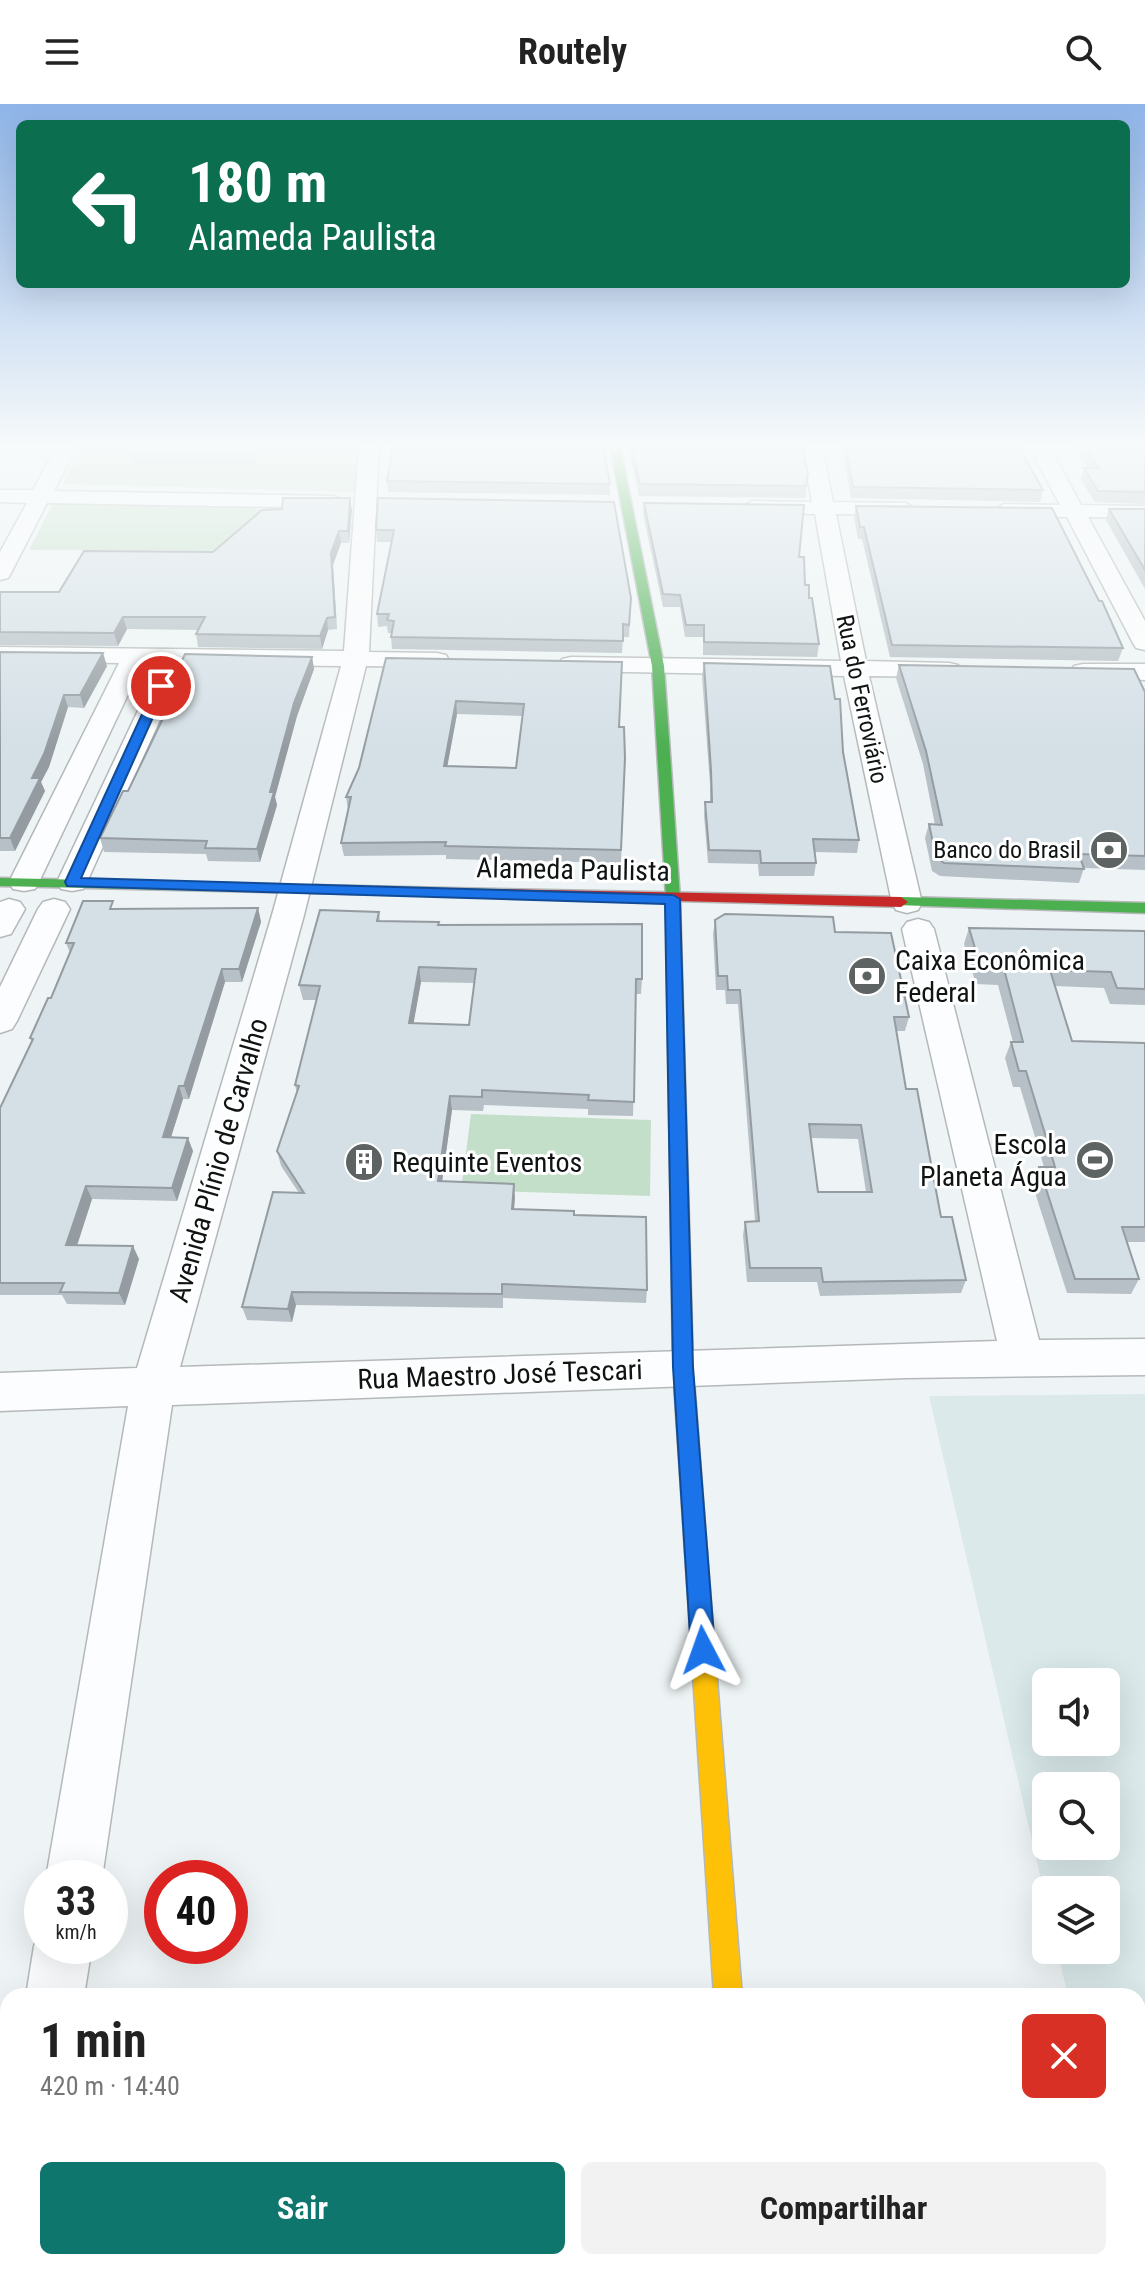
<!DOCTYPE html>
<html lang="pt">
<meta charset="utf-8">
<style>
body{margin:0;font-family:"Roboto Condensed",sans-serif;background:#f2f2f2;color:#222;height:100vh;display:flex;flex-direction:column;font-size:30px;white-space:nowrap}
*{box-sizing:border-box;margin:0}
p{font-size:26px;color:#767676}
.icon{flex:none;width:44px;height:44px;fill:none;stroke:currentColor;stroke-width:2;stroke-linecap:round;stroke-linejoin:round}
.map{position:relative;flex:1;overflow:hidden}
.drawer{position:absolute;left:0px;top:1884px;width:1146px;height:282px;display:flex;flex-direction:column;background:#fff;border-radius:24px 24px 0 0;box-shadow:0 8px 32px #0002}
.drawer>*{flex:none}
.banner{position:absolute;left:16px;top:16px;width:1114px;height:168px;border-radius:12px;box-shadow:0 8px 32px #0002;background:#0b6e4f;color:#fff;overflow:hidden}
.buttons{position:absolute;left:1032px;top:1564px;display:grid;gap:16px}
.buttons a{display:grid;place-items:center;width:88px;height:88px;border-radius:12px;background:#fff;box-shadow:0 8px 32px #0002;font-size:40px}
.speed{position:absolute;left:24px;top:1756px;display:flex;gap:16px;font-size:40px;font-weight:700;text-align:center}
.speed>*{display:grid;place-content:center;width:104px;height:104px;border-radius:50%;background:#fff;box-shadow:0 8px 32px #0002;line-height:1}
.speed small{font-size:20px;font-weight:400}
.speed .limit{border:12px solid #d22;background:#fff;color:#111}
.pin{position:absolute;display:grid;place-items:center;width:68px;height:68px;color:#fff;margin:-34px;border:4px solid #fff;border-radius:50%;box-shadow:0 2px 8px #0007}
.me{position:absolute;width:88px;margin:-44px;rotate:356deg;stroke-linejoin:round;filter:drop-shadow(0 0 6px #0008)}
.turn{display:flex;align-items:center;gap:28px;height:168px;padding:0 40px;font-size:36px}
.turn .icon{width:104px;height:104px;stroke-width:2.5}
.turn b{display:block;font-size:56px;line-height:68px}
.round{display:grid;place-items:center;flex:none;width:84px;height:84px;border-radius:12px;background:#f2f2f2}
.overview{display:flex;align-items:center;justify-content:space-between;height:136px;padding:0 40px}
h1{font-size:48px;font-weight:700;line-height:60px}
.button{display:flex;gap:16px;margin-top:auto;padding:16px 40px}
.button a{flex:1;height:92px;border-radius:12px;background:#0f766e;color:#fff;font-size:32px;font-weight:700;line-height:92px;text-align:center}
.button a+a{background:#f2f2f2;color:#222}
header{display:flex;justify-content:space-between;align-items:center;height:104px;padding:0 40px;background:#fff;font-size:36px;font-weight:700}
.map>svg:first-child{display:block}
.built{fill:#dbe9eb;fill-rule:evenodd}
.green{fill:#c4dfc9}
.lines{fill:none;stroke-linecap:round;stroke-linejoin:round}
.street-casing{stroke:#b4b8b8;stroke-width:3}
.fast-casing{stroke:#b4b8b8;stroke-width:3}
.slow-casing{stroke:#b4b8b8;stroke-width:3}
.jam-casing{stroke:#b4b8b8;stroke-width:3}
.street{fill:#fcfdfe;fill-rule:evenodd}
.fast{fill:#4caf50;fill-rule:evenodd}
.slow{fill:#ffc107;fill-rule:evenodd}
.jam{fill:#c62828;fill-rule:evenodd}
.wall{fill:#b6c0c6;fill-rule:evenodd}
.shaded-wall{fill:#949ca1}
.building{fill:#d4dfe6;stroke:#949ca1;stroke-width:2;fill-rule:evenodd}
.route{fill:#1a73e8;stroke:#114b97;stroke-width:2}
.labels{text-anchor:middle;stroke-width:6;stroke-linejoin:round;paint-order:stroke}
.far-street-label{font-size:24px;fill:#0f1313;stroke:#fff}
.far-poi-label{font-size:24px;fill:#0f1313;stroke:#fff;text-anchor:end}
.street-label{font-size:28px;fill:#0f1313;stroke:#fff}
.poi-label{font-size:28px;fill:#0f1313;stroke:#fff;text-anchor:start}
</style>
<header><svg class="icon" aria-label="menu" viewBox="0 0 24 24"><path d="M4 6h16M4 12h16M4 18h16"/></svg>Routely<svg class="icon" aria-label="search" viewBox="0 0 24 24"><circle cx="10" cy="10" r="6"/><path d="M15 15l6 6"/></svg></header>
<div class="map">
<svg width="1145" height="2165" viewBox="0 0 1145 2165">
<rect width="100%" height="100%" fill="#eef4f5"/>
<path class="built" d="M1145,1290v875h-304l-1,-7h298v-266h-70l-11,-46h49v-60h-60v11l-117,-505zM1046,1578h60v60h-60zM1046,1682h60v60h-60z"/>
<g class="green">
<polygon points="82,342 358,342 357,388 63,380"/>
<polygon points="53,399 269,405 226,447 29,446"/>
<polygon points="471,1010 651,1016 650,1092 461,1086"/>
</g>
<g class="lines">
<defs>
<g id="street">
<polygon points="57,342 77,342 54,387 334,392 344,398 334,404 47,399 11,469 8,474 0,476 0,448 27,399 0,398 0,386 33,386"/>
<polygon points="359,342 379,342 369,548 437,549 446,551 449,556 446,561 437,563 366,562 304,811 180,1263 997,1237 902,825 907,818 918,815 929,818 934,825 1039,1236 1145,1235 1145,1271 906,1274 172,1301 102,1774 46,1774 128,1302 0,1307 0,1269 137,1264 272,811 341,562 185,560 87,778 83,785 72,787 61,785 57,778 160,560 143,559 39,778 35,785 24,787 13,785 9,778 119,559 0,557 0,543 344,547"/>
<polygon points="802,342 822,342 833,398 906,399 916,405 906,411 836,410 866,557 949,559 958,561 961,566 958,571 949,573 869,572 922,799 918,806 907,809 896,806 892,799 844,572 571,567 562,565 559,560 562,555 571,553 841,557 815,410 752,409 742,403 752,397 812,398"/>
<polygon points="1029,342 1049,342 1081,401 1145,402 1145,414 1088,413 1145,517 1145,546 1136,544 1133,539 1067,413 1004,412 994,406 1004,400 1060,401"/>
<polygon points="1083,560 1145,560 1145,576 1074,572 1071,567 1074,562"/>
<polygon points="9,795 20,798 25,805 11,830 0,833 0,798"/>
<polygon points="54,795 65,798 70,805 17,917 12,925 0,929 0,883 38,805 43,798"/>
<polygon points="42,1824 42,1842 92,1842 84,1892 26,1892 34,1842"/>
<polygon points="0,2129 8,2129 8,2158 162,2158 159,2165 0,2165"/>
<rect x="715" y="2158" width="66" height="7"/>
</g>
<g id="fast">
<polygon points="610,342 620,342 664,562 680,795 693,1263 707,1448 704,1456 696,1459 688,1456 685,1448 673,1263 666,795 652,562"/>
<polygon points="0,774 494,785 501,789 494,793 0,782"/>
<polygon points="901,793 1145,799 1145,809 896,801 894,798"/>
</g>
<polygon id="slow" points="696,1437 704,1440 707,1448 742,1892 714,1892 685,1448 688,1440"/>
<polygon id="jam" points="494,785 901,793 908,798 901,803 489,792 487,789"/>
</defs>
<use href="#street" class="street-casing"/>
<use href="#fast" class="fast-casing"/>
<use href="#slow" class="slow-casing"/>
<use href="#jam" class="jam-casing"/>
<use href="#street" class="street"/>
<use href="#fast" class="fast"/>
<use href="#slow" class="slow"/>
<use href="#jam" class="jam"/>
</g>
<g class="wall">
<polygon points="126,342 254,342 257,362 132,363"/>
<polygon points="628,342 802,342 808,370 805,394 639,392"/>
<polygon points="842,342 1018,342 1043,386 1040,398 851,394"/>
<polygon points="1073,342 1145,342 1145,400 1095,398 1081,376 1084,364 1088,364"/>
<polygon points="387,377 610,380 610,391 388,388"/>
<polygon points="378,394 631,494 629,533 623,533 622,549 392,545 391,533 391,529 388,529 387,522 378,523 377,510 392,438 377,438 376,426"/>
<polygon points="644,399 799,453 819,540 817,553 703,551 703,533 685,533 680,503 663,503 643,410"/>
<polygon points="856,402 1099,497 1123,544 1118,557 890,553 862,435 858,435 854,413"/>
<polygon points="1109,405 1145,405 1145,485 1106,416"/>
<polygon points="352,406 349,439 341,439 333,461 337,525 328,526 322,545 198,543 196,530 198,526 127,525 118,542 0,541 0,488 59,488 213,448"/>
<polygon points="0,548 107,562 84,604 68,603 49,663 41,678 45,687 15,747 0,747"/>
<polygon points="312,553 314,565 297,612 275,693 277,701 260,758 208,757 206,750 104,748 100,734 128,687 174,592 171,579"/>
<path d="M386,554l233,69 6,31 -4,105 -175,-4v-4l-102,1 -3,-13 7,-33 -2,-13 13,-29zM457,610l66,2 -7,52 -69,-2z"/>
<polygon points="704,559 843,648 859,736 857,749 815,748 816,759 814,772 759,772 758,760 708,759 704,711 705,698 710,698 710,680 702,572"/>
<polygon points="899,561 1145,588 1145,766 1084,764 1079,779 940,772 932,767 925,734 929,720 935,721 923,660 896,574"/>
<polygon points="258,804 261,818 242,878 225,878 189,995 183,995 171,1033 193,1047 177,1097 92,1095 77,1141 139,1155 125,1201 67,1200 62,1191 0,1191 0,1004 32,937 30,934 51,894 70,849 66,839 115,805"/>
<path d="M379,808l1,9 59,4 203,54 -1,15h-5l-3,122 -45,-1v-6l-104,-4 -1,6 -31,-1 -10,72 72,2v25l60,6 73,75 -1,13 -143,-5v10l-207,-3 -4,17 -45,-2 -5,-13 57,-114 -18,-27 -4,-15 20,-58 -2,-8 21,-85h-13l-4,-15zM421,878l54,1 -6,42 -56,-2z"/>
<path d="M715,816l120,12 74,85 -4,14h-9l10,58 35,128 25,63 -5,13 -141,3 -3,-14h-70l-4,-47 2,-13 10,-1 -17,-217h-12l-1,-14h-9l-3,-56zM811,1034l47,1 8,53h-48z"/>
<polygon points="969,824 1145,827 1145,901 1110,900 1104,884 1055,882 1072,937 1145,939 1145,1138 1127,1138 1139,1175 1131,1190 1067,1189 1032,1079 1039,1063 1044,1063 1020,983 1013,983 1005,954 1011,938 1013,938 998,881 976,880 964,840"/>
</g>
<g class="shaded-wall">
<polygon points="350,394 352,406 349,439 348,427"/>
<polygon points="339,427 341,439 333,461 337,525 331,449"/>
<polygon points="123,513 127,525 118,542 114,529"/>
<polygon points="327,514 328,526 322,545 320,532"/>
<polygon points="103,549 107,562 84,604 80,591"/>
<polygon points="312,553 314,565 297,612 275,693 277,701 260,758 257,745 270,688 294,599"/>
<polygon points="64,591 68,603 49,663 41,678 45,687 15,747 10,734"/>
<polygon points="456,597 457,610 445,675 444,662"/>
<polygon points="258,804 261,818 242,878 239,865"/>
<polygon points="419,863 421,878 411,934 409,919"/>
<polygon points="222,865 225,878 189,995 184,982"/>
<polygon points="179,982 183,995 167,1046 163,1033"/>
<polygon points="450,992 452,1006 440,1092 438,1077"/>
<polygon points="188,1034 193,1047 177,1097 172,1084"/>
<polygon points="514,1080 515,1094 513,1119 512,1105"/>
<polygon points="86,1082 92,1095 73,1154 66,1141"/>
<polygon points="133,1142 139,1155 125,1201 119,1189"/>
<polygon points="292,1188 296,1201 292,1218 288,1205"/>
</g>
<g class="building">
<polygon points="393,342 603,342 610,380 387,377"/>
<polygon points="631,342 802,342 808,370 806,382 640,380"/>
<polygon points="845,342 1018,342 1043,386 853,383"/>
<polygon points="1084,342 1145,342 1145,388 1098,387 1084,364 1099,364"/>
<polygon points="283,394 350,394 348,427 339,427 331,449 335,513 327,514 320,532 196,530 205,513 123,513 114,529 0,528 0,488 59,488 84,447 213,448 262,406 282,405"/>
<polygon points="378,394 614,398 631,494 629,521 623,520 623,537 391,533 394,517 387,516 389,510 377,510 394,426 376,426"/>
<polygon points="644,399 804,401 799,453 804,453 805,481 809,481 809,494 812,494 819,540 704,538 704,521 686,521 680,491 663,490"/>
<polygon points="856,402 1052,404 1099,497 1102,497 1123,544 892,541 864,423 860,423"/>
<polygon points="1109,405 1145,405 1145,466"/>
<polygon points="0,548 103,549 80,591 64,591 44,650 32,674 40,674 10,734 0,734"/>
<polygon points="185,550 312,553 294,599 270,688 274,688 257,745 205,744 207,737 100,734 123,687 128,687 180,579 171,579"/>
<path d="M386,554l236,4 -3,65h5l1,31 -4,92 -176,-4 1,-4 -105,1 10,-46h-5l13,-29zM456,597l68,3 -8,64 -72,-2z"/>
<polygon points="704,559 830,562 835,595 840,595 843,648 859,736 813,735 816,759 761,759 760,747 709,746 705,698 712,698 711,667"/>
<polygon points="899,561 1134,565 1145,588 1145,752 1079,750 1084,765 944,759 936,753 929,720 942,721 926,647"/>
<polygon points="83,797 113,797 110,805 258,804 239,865 222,865 184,982 179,982 163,1033 188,1034 172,1084 86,1082 66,1141 133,1142 119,1189 60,1188 64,1179 0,1179 0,1004 33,935 30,934 48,894 51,894 74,839 66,839"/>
<path d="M320,806l59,2 -2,9 62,1 -1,3 204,-1v55h-6l-2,123 -46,-2 1,-5 -107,-5v7l-32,-1 -12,85 76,3 -2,25 62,2v4l72,2 1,73 -145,-6v10l-210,-2 -4,17 -46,-2 31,-115 31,1 -27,-42 22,-65 -4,-1 25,-99 -21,-1zM419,863l57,2 -7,56 -60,-2z"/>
<path d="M725,810l108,3 2,15 56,1 18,84h-15l12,72h11l24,128h11l14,63 -143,2 -2,-14h-71l-5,-46 14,-1 -19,-231h-12l-1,-14h-9l-3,-56zM809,1020l52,1 11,67h-54z"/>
<polygon points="969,824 1145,827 1145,885 1117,884 1111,868 1050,866 1072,937 1145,939 1145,1123 1122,1123 1139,1175 1075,1175 1039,1063 1055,1063 1026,967 1019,967 1011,938 1023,938 1004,865 981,864"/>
</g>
<linearGradient id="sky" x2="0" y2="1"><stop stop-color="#8fb5e9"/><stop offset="0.53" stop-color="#f7fafa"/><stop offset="1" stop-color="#f7fafa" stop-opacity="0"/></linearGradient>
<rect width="1145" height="645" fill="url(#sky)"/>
<polygon class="route" points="161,579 167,582 81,774 673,791 680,795 693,1263 715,1546 712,1555 703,1558 695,1555 691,1546 673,1263 665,800 67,782 65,778 155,582"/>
<defs>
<symbol id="bank-disc" viewBox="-11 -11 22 22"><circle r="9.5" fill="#5d6262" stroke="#fff"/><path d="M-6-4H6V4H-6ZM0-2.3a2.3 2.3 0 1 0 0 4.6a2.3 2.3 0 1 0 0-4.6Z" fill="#fff"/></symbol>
<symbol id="stadium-disc" viewBox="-11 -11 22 22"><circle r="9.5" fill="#5d6262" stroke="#fff"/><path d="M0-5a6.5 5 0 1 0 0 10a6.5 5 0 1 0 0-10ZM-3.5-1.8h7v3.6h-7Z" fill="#fff"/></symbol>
<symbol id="building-disc" viewBox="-11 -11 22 22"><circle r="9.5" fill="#5d6262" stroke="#fff"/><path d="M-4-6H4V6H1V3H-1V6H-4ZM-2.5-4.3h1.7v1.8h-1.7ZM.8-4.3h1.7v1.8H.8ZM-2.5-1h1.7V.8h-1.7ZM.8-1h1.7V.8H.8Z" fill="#fff"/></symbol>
</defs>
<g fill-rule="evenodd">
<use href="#bank-disc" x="1087" y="724" width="44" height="44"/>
<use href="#bank-disc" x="845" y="850" width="44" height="44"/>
<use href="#stadium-disc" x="1073" y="1034" width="44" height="44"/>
<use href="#building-disc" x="342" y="1036" width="44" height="44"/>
</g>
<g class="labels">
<g class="far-street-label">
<text transform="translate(862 595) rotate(78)" y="8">Rua do Ferroviário</text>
</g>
<g class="far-poi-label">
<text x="1081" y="754">Banco do Brasil</text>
</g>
<g class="street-label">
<text transform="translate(573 765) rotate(1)" y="10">Alameda Paulista</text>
<text transform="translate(218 1056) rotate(-74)" y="10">Avenida Plínio de Carvalho</text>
<text transform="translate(500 1270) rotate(-2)" y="10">Rua Maestro José Tescari</text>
</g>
<g class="poi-label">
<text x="895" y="866">Caixa Econômica<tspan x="895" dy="32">Federal</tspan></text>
<text x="1067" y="1050" text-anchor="end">Escola<tspan x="1067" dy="32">Planeta Água</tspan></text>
<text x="392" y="1068">Requinte Eventos</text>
</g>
</g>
</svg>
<div class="buttons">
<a><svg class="icon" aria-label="sound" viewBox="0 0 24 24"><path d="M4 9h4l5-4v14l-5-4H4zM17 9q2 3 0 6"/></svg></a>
<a><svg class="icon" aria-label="search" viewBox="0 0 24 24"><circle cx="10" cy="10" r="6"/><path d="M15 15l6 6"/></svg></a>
<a><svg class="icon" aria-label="layers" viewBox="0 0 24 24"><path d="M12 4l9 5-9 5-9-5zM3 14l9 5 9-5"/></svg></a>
</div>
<div class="speed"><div>33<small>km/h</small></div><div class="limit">40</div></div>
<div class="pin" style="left:161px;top:582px;background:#d93025"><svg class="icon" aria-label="arrive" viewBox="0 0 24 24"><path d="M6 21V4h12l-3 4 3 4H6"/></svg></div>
<svg class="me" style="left:703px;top:1546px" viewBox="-20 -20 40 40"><path d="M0-17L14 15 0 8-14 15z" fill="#1a73e8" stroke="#fff" stroke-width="4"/></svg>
<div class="banner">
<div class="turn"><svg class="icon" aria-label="left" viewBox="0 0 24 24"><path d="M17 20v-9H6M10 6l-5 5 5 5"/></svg><div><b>180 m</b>Alameda Paulista</div></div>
</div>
<section class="drawer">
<div class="overview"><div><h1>1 min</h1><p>420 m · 14:40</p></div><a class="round" style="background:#d93025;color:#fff"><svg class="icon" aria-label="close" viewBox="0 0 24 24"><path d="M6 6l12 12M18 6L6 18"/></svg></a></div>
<div class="button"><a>Sair</a><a>Compartilhar</a></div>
</section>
</div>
